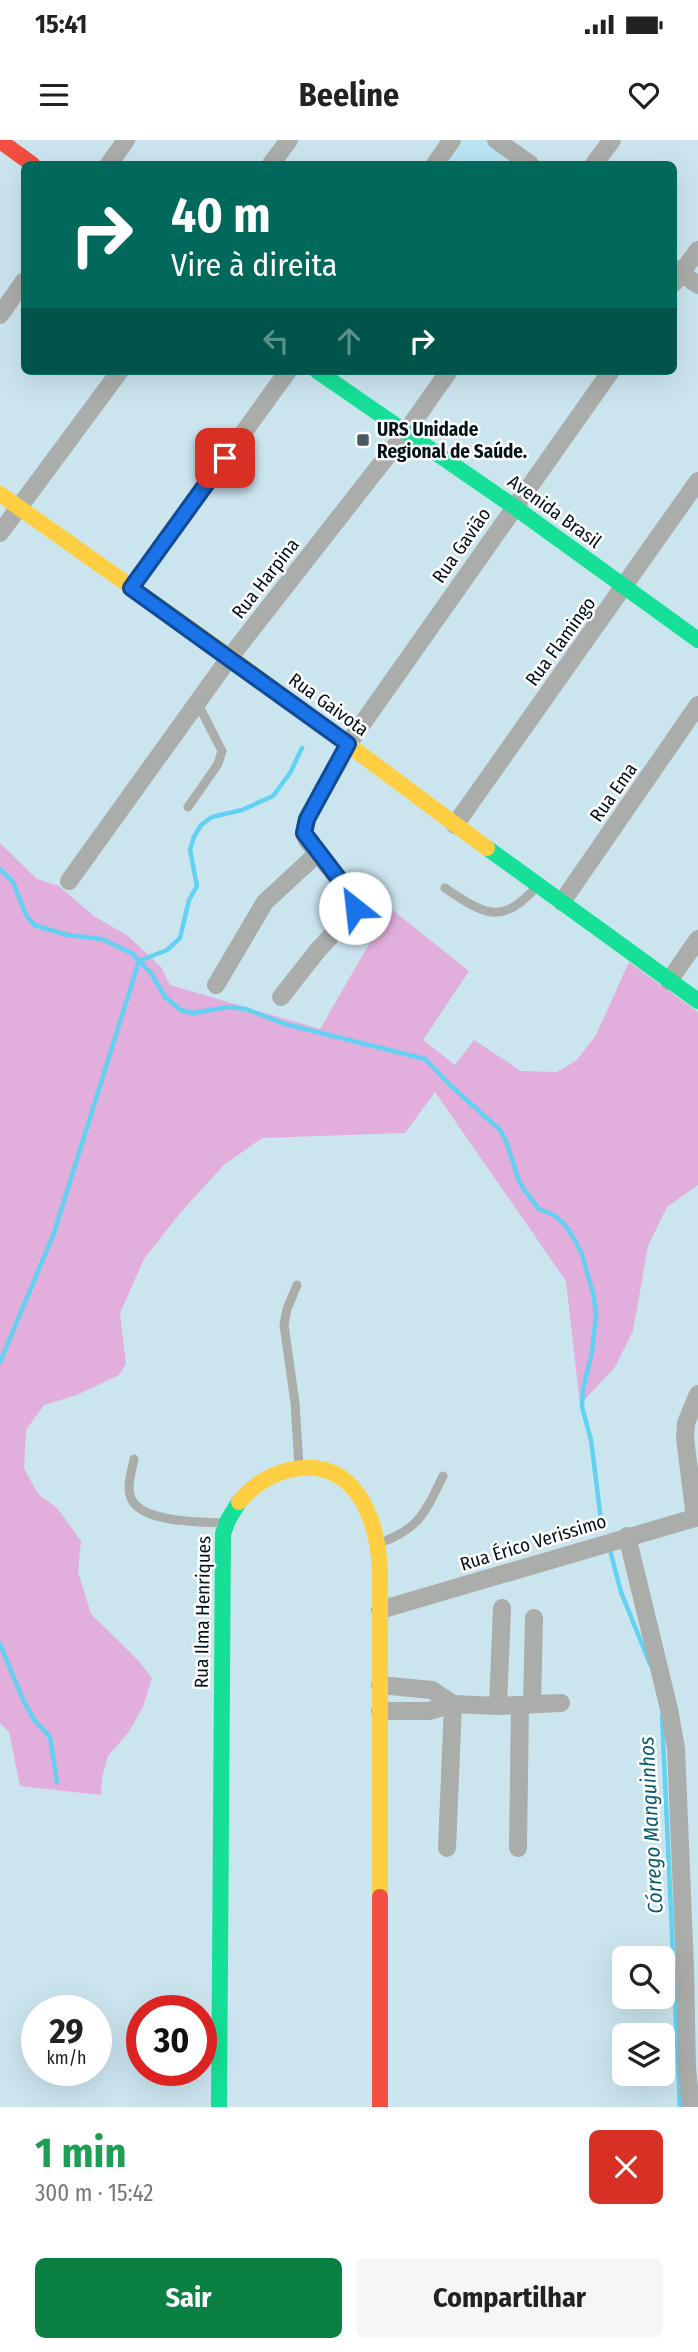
<!DOCTYPE html>
<html lang="pt">
<meta charset="utf-8">
<style>
body{margin:0;font-family:"Fira Sans Condensed",sans-serif;background:#f6f6f6;color:#222;height:100vh;display:flex;flex-direction:column;font-size:26px;white-space:nowrap}
*{box-sizing:border-box;margin:0}
p{font-size:23px;color:#767676}
.icon{flex:none;width:38px;height:38px;fill:none;stroke:currentColor;stroke-width:2;stroke-linecap:round;stroke-linejoin:round}
.map{position:relative;height:1967px;overflow:hidden}
.panel{display:flex;flex-direction:column;background:#fff;flex:1}
.panel>*{flex:none}
.guide{position:absolute;left:21px;top:21px;width:656px;height:214px;border-radius:10px;box-shadow:0 7px 28px #0002;background:#00695c;color:#fff;overflow:hidden}
.buttons{position:absolute;left:612px;top:1806px;display:grid;gap:14px}
.buttons a{display:grid;place-items:center;width:63px;height:63px;border-radius:10px;background:#fff;box-shadow:0 7px 28px #0002;font-size:35px}
.speed{position:absolute;left:21px;top:1855px;display:flex;gap:14px;font-size:35px;font-weight:700;text-align:center}
.speed>*{display:grid;place-content:center;width:91px;height:91px;border-radius:50%;background:#fff;box-shadow:0 7px 28px #0002;line-height:1}
.speed small{font-size:18px;font-weight:400}
.speed .limit{border:10px solid #d22;background:#fff;color:#111}
.pin{position:absolute;display:grid;place-items:center;width:60px;height:60px;color:#fff;margin:-30px;border-radius:14px;box-shadow:0 4px 10px #0006}
.me{position:absolute;width:77px;margin:-38px;rotate:331deg;stroke-linejoin:round;filter:drop-shadow(0 0 5px #0008)}
.turn{display:flex;align-items:center;gap:24px;height:147px;padding:0 35px;font-size:32px}
.turn .icon{width:91px;height:91px;stroke-width:2.5}
.turn b{display:block;font-size:49px;line-height:60px}
.lanes{display:flex;align-items:center;height:66px;padding:0 35px;background:#0003;justify-content:center;gap:35px;direction:ltr}
.lanes .off{opacity:.35}
.round{display:grid;place-items:center;flex:none;width:74px;height:74px;border-radius:10px;background:#f6f6f6}
.summary{display:flex;align-items:center;justify-content:space-between;height:119px;padding:0 35px}
h1{font-size:42px;font-weight:700;line-height:52px;color:#1e9e55}
.button{display:flex;gap:14px;margin-top:auto;padding:14px 35px}
.button a{flex:1;height:80px;border-radius:10px;background:#0b8043;color:#fff;font-size:28px;font-weight:700;line-height:80px;text-align:center}
.button a+a{background:#f6f6f6;color:#222}
.status{display:flex;justify-content:space-between;align-items:center;height:49px;padding:0 35px;background:#fff;direction:ltr}
.status svg{height:19px;fill:currentColor}
header{display:flex;justify-content:space-between;align-items:center;height:91px;padding:0 35px;background:#fff;font-size:32px;font-weight:700}
.map>svg:first-child{display:block}
.built{fill:#bae5f5}
.forest{fill:#e2aedc}
.lines{fill:none;stroke-linecap:round;stroke-linejoin:round}
.stream{stroke:#63d1f2;stroke-width:4.5}
.lane{stroke:#aaada9;stroke-width:9}
.street{stroke:#aaada9;stroke-width:18}
.fast{stroke:#16e098;stroke-width:16}
.slow{stroke:#ffcf43;stroke-width:16}
.jam{stroke:#f24e42;stroke-width:16}
.route-casing{stroke:#114b97;stroke-width:18}
.route{stroke:#1a73e8;stroke-width:12}
.poi-dot{fill:#495c64;stroke:#fff;stroke-width:2.5}
.labels{text-anchor:middle;stroke-width:5;stroke-linejoin:round;paint-order:stroke}
.poi-label{font-size:19px;font-weight:bold;fill:#031319;stroke:#fff;text-anchor:start}
.street-label{font-size:19px;fill:#031319;stroke:#fff}
.water-label{font-size:21px;font-style:italic;fill:#095b70;stroke:#fff}
</style>
<div class="status"><b>15:41</b><svg viewBox="0 0 49 12"><path d="M0 12V9h3v3zM5 12V6h3v6zM10 12V3h3v9zM15 12V0h3v12zM26 1h20v11H26zM47 4h2v5h-2z"/></svg></div>
<header><svg class="icon" aria-label="menu" viewBox="0 0 24 24"><path d="M4 6h16M4 12h16M4 18h16"/></svg>Beeline<svg class="icon" aria-label="heart" viewBox="0 0 24 24"><path d="M12 20l-8-8c-3-5 5-10 8-4 3-6 11-1 8 4z"/></svg></header>
<div class="map">
<svg width="698" height="1967" viewBox="0 0 698 1967">
<rect width="100%" height="100%" fill="#cbe5ef"/>
<polygon class="built" points="464,0 483,0 517,24 447,24"/>
<polygon class="forest" points="0,703 37,739 59,746 95,777 127,795 161,827 170,845 320,889 390,768 469,831 423,900 455,925 474,900 521,931 557,932 577,920 596,895 629,822 698,872 698,1045 667,1067 648,1106 633,1191 615,1227 580,1265 566,1141 435,952 405,993 262,998 224,1025 181,1072 144,1119 120,1173 126,1224 119,1235 77,1255 44,1265 26,1290 24,1328 38,1354 57,1368 81,1401 78,1432 91,1474 139,1521 152,1538 143,1567 128,1593 108,1616 102,1638 101,1655 20,1646 9,1592 0,1583"/>
<g class="lines">
<g class="stream">
<polyline points="0,729 13,742 26,775 34,785 68,795 102,799 133,814 151,833 165,857 181,870 193,873 228,867 246,869 285,884 425,919 450,945 500,990 506,1001 519,1041 525,1051 539,1069 554,1075 566,1086 573,1097 582,1114 594,1157 596,1175 592,1212 583,1249 582,1267 591,1300 602,1388"/>
<polyline points="139,821 167,810 180,798 189,760 197,746 190,710 194,697 201,685 212,677 242,670 273,656 290,633 302,608"/>
<polyline points="0,1222 54,1093 139,821"/>
<polyline points="610,1410 621,1452 650,1524"/>
<polyline points="0,1504 24,1562 35,1581 50,1597 57,1642"/>
<polyline points="662,1576 680,1967"/>
</g>
<g class="lane">
<polyline points="188,667 218,624 222,611 197,562"/>
<path d="M445,748c39,26 56,39 92,-2"/>
<polyline points="297,1145 287,1169 284,1185 295,1263 299,1326"/>
<path d="M134,1319c-2,11 -8,28 -3,39 10,25 71,24 94,25"/>
<path d="M379,1403c40,-13 47,-32 64,-67"/>
</g>
<g class="street">
<polyline points="496,0 530,24"/>
<polyline points="109,24 126,0"/>
<polyline points="271,24 289,0"/>
<polyline points="435,24 452,0"/>
<polyline points="594,24 612,0"/>
<polyline points="674,128 698,145"/>
<polyline points="674,143 698,110"/>
<polyline points="0,175 24,141"/>
<polyline points="0,393 120,231"/>
<polyline points="131,448 288,231"/>
<polyline points="455,685 698,341"/>
<polyline points="69,741 230,517 406,292 449,231"/>
<polyline points="562,762 698,565"/>
<polyline points="669,841 698,799"/>
<polyline points="216,845 265,762 318,713"/>
<polyline points="281,857 318,810 352,773 355,762 352,756 307,700 304,693 307,679 348,604 611,231"/>
<polyline points="695,1378 685,1298 686,1283 698,1254"/>
<polyline points="627,1396 669,1569 676,1608 685,1828 687,1927 691,1967"/>
<polyline points="380,1470 698,1377"/>
<polyline points="380,1545 432,1550 453,1564"/>
<polyline points="532,1564 534,1478"/>
<polyline points="498,1566 502,1468"/>
<polyline points="380,1571 429,1571 453,1564 498,1566 561,1563"/>
<polyline points="447,1708 453,1564"/>
<polyline points="518,1708 520,1565"/>
</g>
<g class="fast">
<polyline points="317,231 513,366 698,500"/>
<polyline points="487,708 698,861"/>
<polyline points="219,1967 223,1394 228,1380 239,1362"/>
</g>
<g class="slow">
<polyline points="0,354 230,517 487,708"/>
<path d="M239,1362c13,-16 30,-27 50,-32 65,-15 88,46 91,100v327"/>
</g>
<g class="jam">
<polyline points="0,1 32,24"/>
<polyline points="380,1757 380,1967"/>
</g>
</g>
<g class="lines">
<defs>
<polyline id="route" points="225,318 131,448 348,604 307,679 304,693 352,756 355,768"/>
</defs>
<use href="#route" class="route-casing"/>
<use href="#route" class="route"/>
</g>
<rect class="poi-dot" x="356" y="293" width="14" height="14" rx="3.5"/>
<g class="labels">
<g class="poi-label">
<text x="377" y="296">URS Unidade<tspan x="377" dy="22">Regional de Saúde.</tspan></text>
</g>
<g class="street-label">
<text transform="translate(555 371) rotate(36)" y="7">Avenida Brasil</text>
<text transform="translate(461 405) rotate(-55)" y="7">Rua Gavião</text>
<text transform="translate(265 438) rotate(-52)" y="7">Rua Harpina</text>
<text transform="translate(560 501) rotate(-54)" y="7">Rua Flamingo</text>
<text transform="translate(329 564) rotate(36)" y="7">Rua Gaivota</text>
<text transform="translate(613 652) rotate(-55)" y="7">Rua Ema</text>
<text transform="translate(533 1402) rotate(-17)" y="7">Rua Érico Verissimo</text>
<text transform="translate(202 1472) rotate(-89)" y="7">Rua Ilma Henriques</text>
</g>
<g class="water-label">
<text transform="translate(651 1685) rotate(-93)" y="7">Córrego Manguinhos</text>
</g>
</g>
</svg>
<div class="buttons">
<a><svg class="icon" aria-label="search" viewBox="0 0 24 24"><circle cx="10" cy="10" r="6"/><path d="M15 15l6 6"/></svg></a>
<a><svg class="icon" aria-label="layers" viewBox="0 0 24 24"><path d="M12 4l9 5-9 5-9-5zM3 14l9 5 9-5"/></svg></a>
</div>
<div class="speed"><div>29<small>km/h</small></div><div class="limit">30</div></div>
<div class="pin" style="left:225px;top:318px;background:#d93025"><svg class="icon" aria-label="arrive" viewBox="0 0 24 24"><path d="M6 21V4h12l-3 4 3 4H6"/></svg></div>
<svg class="me" style="left:355px;top:768px" viewBox="-20 -20 40 40"><circle r="19" fill="#fff"/><path d="M0-13L10 11 0 6-10 11z" fill="#1a73e8"/></svg>
<div class="guide">
<div class="turn"><svg class="icon" aria-label="right" viewBox="0 0 24 24"><path d="M7 20v-9h11M14 6l5 5-5 5"/></svg><div><b>40 m</b>Vire à direita</div></div>
<div class="lanes"><svg class="icon off" aria-label="left" viewBox="0 0 24 24"><path d="M17 20v-9H6M10 6l-5 5 5 5"/></svg><svg class="icon off" aria-label="ahead" viewBox="0 0 24 24"><path d="M12 20V5M6 11l6-6 6 6"/></svg><svg class="icon" aria-label="right" viewBox="0 0 24 24"><path d="M7 20v-9h11M14 6l5 5-5 5"/></svg></div>
</div>
</div>
<section class="panel">
<div class="summary"><div><h1>1 min</h1><p>300 m · 15:42</p></div><a class="round" style="background:#d93025;color:#fff"><svg class="icon" aria-label="close" viewBox="0 0 24 24"><path d="M6 6l12 12M18 6L6 18"/></svg></a></div>
<div class="button"><a>Sair</a><a>Compartilhar</a></div>
</section>
